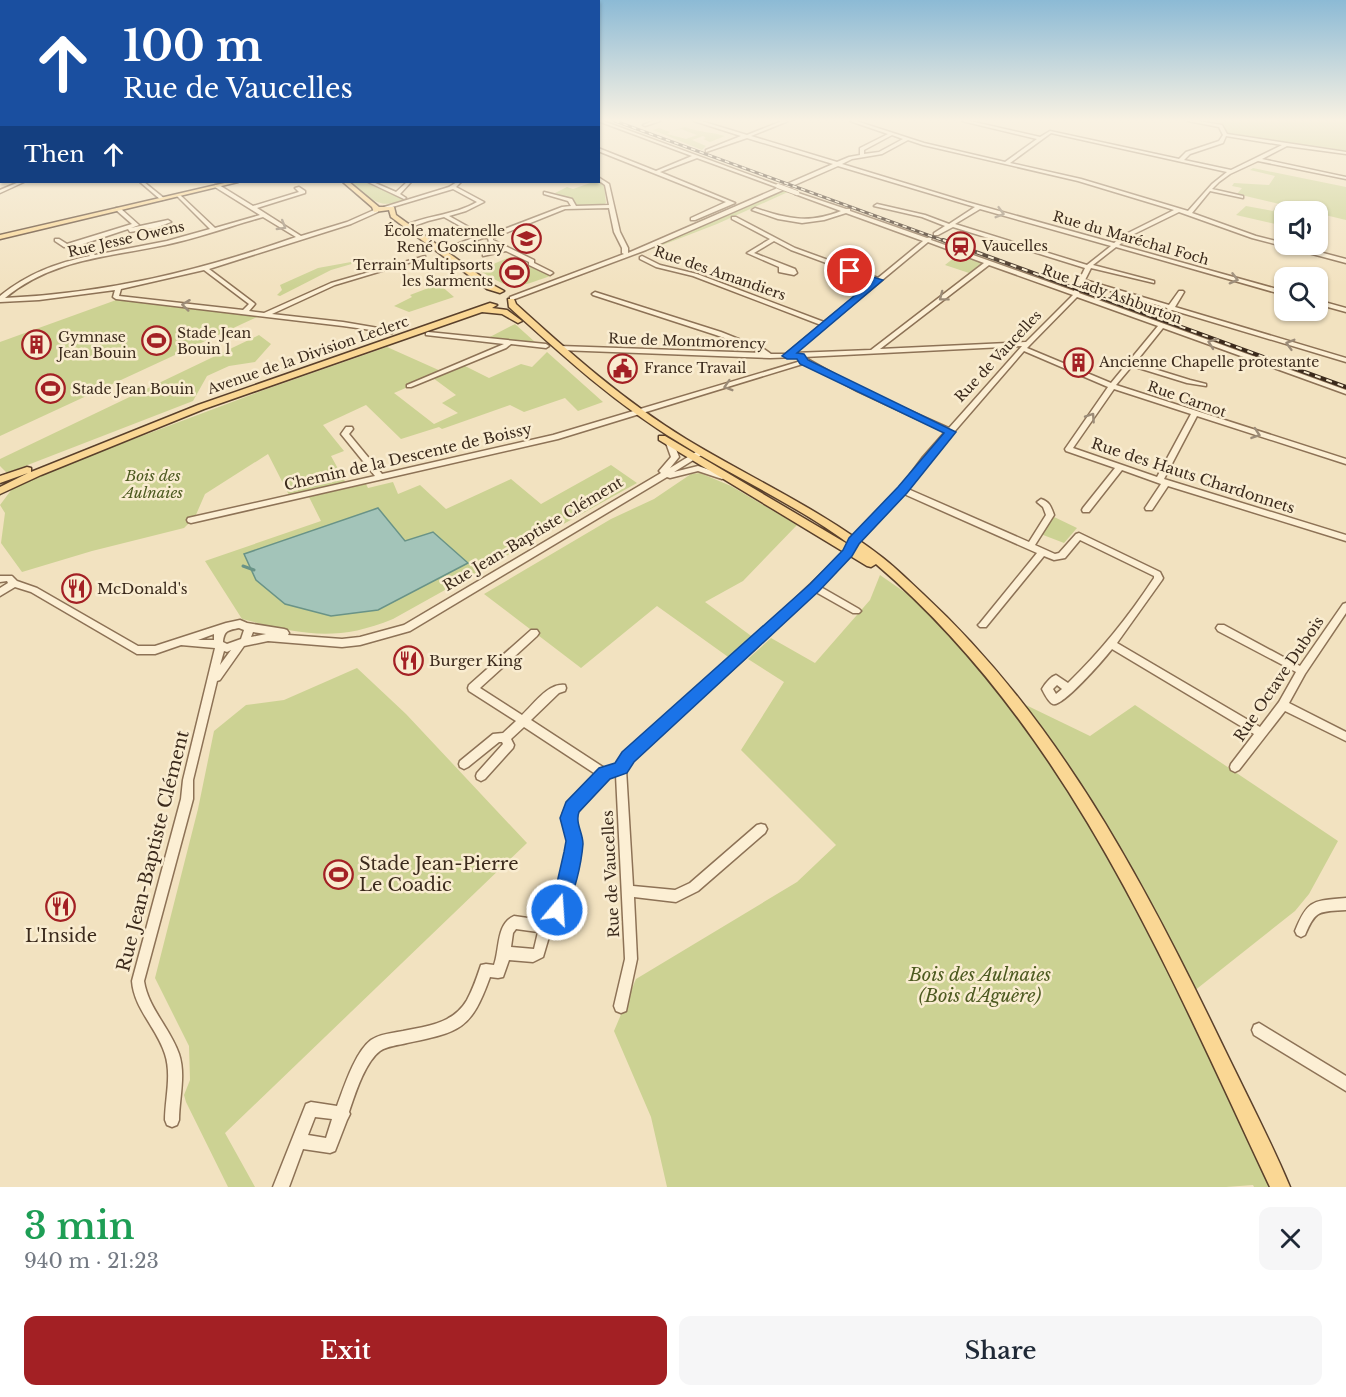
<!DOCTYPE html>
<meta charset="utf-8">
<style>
body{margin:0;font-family:"Libre Baskerville",serif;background:#f6f6f7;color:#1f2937;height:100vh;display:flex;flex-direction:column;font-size:22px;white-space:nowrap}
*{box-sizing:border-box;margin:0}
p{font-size:20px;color:#747a83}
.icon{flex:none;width:33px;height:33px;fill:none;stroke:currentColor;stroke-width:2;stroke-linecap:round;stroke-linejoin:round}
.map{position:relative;height:1187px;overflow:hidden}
.details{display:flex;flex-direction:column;background:#fff;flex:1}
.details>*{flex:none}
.hud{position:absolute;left:0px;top:0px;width:600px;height:183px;box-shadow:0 2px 4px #0004;background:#1a4fa0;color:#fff;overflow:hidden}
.fabs{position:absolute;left:1274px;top:201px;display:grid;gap:12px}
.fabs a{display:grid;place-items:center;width:54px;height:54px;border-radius:12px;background:#fff;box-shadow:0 2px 4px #0004;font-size:30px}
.pin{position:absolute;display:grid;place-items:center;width:51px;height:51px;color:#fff;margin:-26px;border:3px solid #fff;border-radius:50%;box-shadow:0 2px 6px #0007}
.me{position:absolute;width:66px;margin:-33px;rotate:18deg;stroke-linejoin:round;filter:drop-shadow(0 0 4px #0008)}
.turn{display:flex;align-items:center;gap:21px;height:126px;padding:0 24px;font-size:27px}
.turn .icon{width:78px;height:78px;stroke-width:2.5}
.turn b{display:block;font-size:42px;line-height:51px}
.then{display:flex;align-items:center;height:57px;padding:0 24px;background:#0003;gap:12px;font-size:22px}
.round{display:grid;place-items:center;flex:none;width:63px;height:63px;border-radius:12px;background:#f6f6f7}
.summary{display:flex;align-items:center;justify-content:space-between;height:102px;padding:0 24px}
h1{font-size:36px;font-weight:600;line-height:45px;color:#1e9e55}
.primary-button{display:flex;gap:12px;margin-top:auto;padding:12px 24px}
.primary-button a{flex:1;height:69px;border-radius:12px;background:#a32024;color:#fff;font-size:24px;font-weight:600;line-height:69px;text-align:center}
.primary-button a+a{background:#f6f6f7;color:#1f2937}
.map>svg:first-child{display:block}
.green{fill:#ccd293}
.water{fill:#a3c4b9;stroke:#699387;stroke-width:1.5}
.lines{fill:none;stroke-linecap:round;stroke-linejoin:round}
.stream{stroke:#699387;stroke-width:3}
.minor-casing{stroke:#8d7256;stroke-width:3}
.major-casing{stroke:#5a402b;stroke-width:3}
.minor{fill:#fcefd4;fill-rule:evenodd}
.major{fill:#fad794;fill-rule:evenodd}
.rail-far1-casing{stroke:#3b2a1c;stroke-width:3}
.rail-casing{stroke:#3b2a1c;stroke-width:4}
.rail-far1{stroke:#f9ecd0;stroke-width:1.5;stroke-dasharray:4.5;stroke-linecap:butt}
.rail{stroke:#f9ecd0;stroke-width:2;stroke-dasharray:6;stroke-linecap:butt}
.minor-bridge-casing{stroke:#8d7256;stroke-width:6;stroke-linecap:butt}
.minor-bridge{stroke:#fcefd4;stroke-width:4.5}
.oneway{stroke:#9c8c78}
.route{fill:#1a73e8;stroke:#114b97;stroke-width:1.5}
.labels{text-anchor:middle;stroke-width:5;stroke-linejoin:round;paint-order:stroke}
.far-poi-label{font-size:14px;fill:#3b2a1c;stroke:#f9ecd0;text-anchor:start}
.far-street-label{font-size:14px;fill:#3b2a1c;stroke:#f9ecd0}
.street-label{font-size:15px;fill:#3b2a1c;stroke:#f9ecd0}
.park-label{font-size:15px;font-style:italic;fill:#4d5a20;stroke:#f9ecd0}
.poi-label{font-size:15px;fill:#3b2a1c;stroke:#f9ecd0;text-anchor:start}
.near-street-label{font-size:18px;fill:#3b2a1c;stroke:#f9ecd0}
.near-poi-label{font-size:18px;fill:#3b2a1c;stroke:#f9ecd0;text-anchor:start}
.near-park-label{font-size:18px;font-style:italic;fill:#4d5a20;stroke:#f9ecd0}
</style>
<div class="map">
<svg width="1346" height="1187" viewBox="0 0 1346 1187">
<rect width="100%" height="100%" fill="#f2e2c0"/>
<g class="green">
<polygon points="1212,121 1346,121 1346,151 1230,135 1221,123"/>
<path d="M685,127c14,5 26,5 40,9l-15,6 -7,-3 3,-1 -3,-2 -11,4 14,6 -4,4 -49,-20 6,-2 11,4 -3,2 19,5 11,-4 -16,-6 -9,2z"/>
<polygon points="1253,168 1346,187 1346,220 1237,194 1242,188 1232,186 1234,183 1269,185 1275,176 1250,170"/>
<polygon points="599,180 604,184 606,203 603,205 575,206 573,201 555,193 567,187 573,189"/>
<path d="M351,182h14l41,18c-29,10 -34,-1 -55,-18z"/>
<polygon points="782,190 788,192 717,224 634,256"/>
<polygon points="1277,205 1303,211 1284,212 1284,226 1236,215 1246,206 1273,211"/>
<polygon points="960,253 985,261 969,273 945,265"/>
<path d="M510,257l40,19c-36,13 -38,15 -71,-6z"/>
<polygon points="351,262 355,263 331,270 280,296 277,295 282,290 280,285 318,268"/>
<polygon points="439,284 454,297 409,312 394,306 412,297 410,295"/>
<polygon points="119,299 257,317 0,436 0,342"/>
<polygon points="515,324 535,342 486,339"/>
<polygon points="259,335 271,344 255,362 229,366 207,376 193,401 7,473 0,466 0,459"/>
<polygon points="387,347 443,372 394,393 434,424 458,413 442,403 456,395 433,378 463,365 489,378 521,364 532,367 547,352 603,402 578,411 565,398 524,412 510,405 442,429 439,427 401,439 366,405 323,425 344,451 331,456 347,485 290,497 268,454 205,494 195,517 184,528 92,551 22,572 1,543 5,513 0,505 12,489 33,477 261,391"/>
<path d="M611,465l26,18 -244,136c-58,24 -93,15 -151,0l-37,-58 116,-40 -12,-24 57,-13 2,4 25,-6 5,12 22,-9 26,24 65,-30 30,25z"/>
<polygon points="700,473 731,486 797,525 743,581 705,602 754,638 731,659 657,606 581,668 484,594 611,519 654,499 691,474"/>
<polygon points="1050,515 1077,528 1064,543 1038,533"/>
<polygon points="880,575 926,607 1007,696 1090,736 1135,705 1338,841 1309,894 1295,911 1184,999 1269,1187 1254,1187 1253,1185 1226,1187 667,1187 651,1117 614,1031 636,979 797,882 836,845 741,750 784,682 748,659 771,638 815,663 870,600"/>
<polygon points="357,668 406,714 527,843 225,1133 255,1187 228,1187 186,1102 184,1095 190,1080 189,1046 155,978 198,809 214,731 246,705 284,700"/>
</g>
<polygon class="water" points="378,508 405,541 433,532 468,563 378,610 331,616 285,604 256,580 244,554"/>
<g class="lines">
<polyline class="stream" points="243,566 254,570"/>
<defs>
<g id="minor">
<rect x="0" y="121" width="2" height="1"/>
<polygon points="598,121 603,121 780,186 776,187 697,158 660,172 735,203 695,220 691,220 691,218 726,202 598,151 598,148 656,171 692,156"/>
<polygon points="653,121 660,121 645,126 643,125"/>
<path d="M694,121h7l46,14 35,-14h6l-37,15 86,26 12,-5 11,-2v-7l28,-14 -38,-13h6l68,22 81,19 32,-23 -75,-18h8l70,16 10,-6 129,28 7,-7 33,-11 4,-6 -4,-8 -31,-6h10l24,4 5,9 119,18v2l-59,-8 -25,13 84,18v2l-88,-18 -28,13 -11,8 -7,7 31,7v2l-33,-7 -18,22 64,23 28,7v1h5l57,15v4l-94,-25 -73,-26 -47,23 -13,10 165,46v4l-168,-48 -23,18 61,16v2l-63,-15 -6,12 84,25 10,-14h4l1,1 -9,15 171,51v4l-174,-52h-4l-1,-2 -83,-25 -5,10 267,97v4l-183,-66 -28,35 55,17 16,4v2l-19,-3 -55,-17 -16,19 230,74v5l-149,-48 -33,63 182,56v6l-178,-55 -16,24h-6l-1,-2 16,-24 -39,-14 -33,42h-6l-1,-2 1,-2 32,-40 -49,-17 -1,-2 43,-62 -84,-36 -95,110 -21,28 121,53 17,-27 -3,-8 -6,-5 4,-3c9,3 10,8 13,16l-19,30 20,9 4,-1 17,-19 3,-1 81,39 3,6 -1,2 -45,63 143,84 19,-25 17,-30 -78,-41 -2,-3 2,-3h6l76,41 43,-62 3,-1v10l-41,61 -16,29 57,29v9l-61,-30 -46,59 -4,2 -4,-2 -1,-3 1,-3 23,-30 -142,-85c-7,9 -50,59 -59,55 -4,-1 -9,-11 -11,-15 3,-5 8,-12 14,-14l12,8c33,-32 61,-67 86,-105v-2l-74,-36 -15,18 -11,2 -10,-4 -58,71h-6l-2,-2 2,-2 57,-70 -133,-59 -47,50 -6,11 -32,31 40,23 2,2 -2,2h-6l-39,-22 -61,60 -121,109 -6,9 7,117 42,4 15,-7 67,-58 4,-1 4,1 2,4 -2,4 -67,58 -22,11 -42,-5 3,62 -11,52 -5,2 -5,-2 -2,-5 11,-47 -9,-184 -7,2 -34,38 5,26v11l-4,23 -10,27 -15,28 -8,27 -10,5 -24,-2 -6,17 -5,1 -8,-1c-19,53 -30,55 -83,66 -8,2 -20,3 -27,8 -15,11 -25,43 -31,61l1,2 -3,6 -12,31 -5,2 -27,-4 -14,38h-16l33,-83 5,-2 26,4c7,-19 18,-54 34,-66 9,-6 21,-7 32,-9 24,-5 50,-7 64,-31 6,-11 10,-23 14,-35l5,-1 8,1c6,-16 2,-41 20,-49l28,4c16,-23 27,-51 26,-79 0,-10 -5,-18 -5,-28l2,-4 32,-34 -73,-48 -13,12 3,6 -1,3 -28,31 -4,2 -4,-2 -1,-3 1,-3 26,-29 -1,-2h-3l-31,25 -4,2 -4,-2 -1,-3 1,-3 33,-27 10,-1 13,-12 -47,-30 -1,-3 1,-3 62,-55h6l2,3 -2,3 -57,52 42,27c12,-11 26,-32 43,-30l1,3 -1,3 -6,2 -28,27 75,49 11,-4 7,-11 123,-109 98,-94 6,-11 49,-52 23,-31 22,-25 -88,-41 -51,-28 -248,76 -367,84 -3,-1 -1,-2 1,-2 187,-42 -34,-42 5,-7h6l1,2 -4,5 33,40 171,-39 248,-74 -3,-4 -28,1 -210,-8 -3,-2 3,-2 202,7 -21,-9 -25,-9 -123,-40 -1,-1 3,-2 126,40 43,17 7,5h15l35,-29 -128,-49 -37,-9 -16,-8v-2l2,-1 18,9 37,9 127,48 51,-41 -84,-31 -17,-9 -20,12 41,16 2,4 -3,2 -15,-3v-5l-32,-14 23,-14 -38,-20v-2h4l59,31 83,30 45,-37 -77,-28 -22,7 -22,3 -24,-4 -26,-9 3,-2c32,11 54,16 86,3l-46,-17v-2l51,17h4v2l77,27 5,-1 -1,3 143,51 11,-23 -132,-41 -15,8h-4v-2l11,-7 -23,-9 -48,-11 3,-2 48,11 24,9 26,-17 -137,-41 -192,84 -134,50 -2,-1v-2l114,-43 -2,-1v-5l-8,-16 -5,-24 -44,1 -72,29v2l41,20v3l18,9 1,1 -3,2 -21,-10v-3l-23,-11 -23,5v-2l19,-6 -13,-6 -1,-4h-5l-32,12h-4v-2l31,-12 -34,-19 -16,4 -17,6 -1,3h-4v-5c23,-10 49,-10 71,-23l-24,-13 -64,19 -5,-1 65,-20 8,-5h4l-5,5 28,15 -18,9 -17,5 34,19h6l73,-28 9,-1 -3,-5 -24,-7v-2l28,7 4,7 33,-1 -4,-20 -7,-5v-3l11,7 11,48 8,16v5l205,-89 -86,-26 -41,14v-2l35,-14zM1051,133l176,39 -15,12 -24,27 -107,-32 -71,-16zM892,135l11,4 -24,13 -15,2v-4zM1226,136l56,9 -51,25 -47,-10 6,-6 33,-11zM908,140l15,5 155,36 96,29 -46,23 -14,10 -147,-41 -125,-38 10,-5 30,-5zM980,209l131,37 -24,19 -132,-41zM928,242l56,21 -113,87 -77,3zM989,265l84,30 -47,47 -146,7zM1077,297l81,29 -47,57 -84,-35zM1022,346l-73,82 -88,-39 -57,-32zM1114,389l77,25 -34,63 -84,-29zM1057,685l5,4 -6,5 -3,-5zM516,929l22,3 -4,17 -23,-2 2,-14zM315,1117l17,2 -6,19 -18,-3z"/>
<polygon points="0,133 2,137 0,137"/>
<rect x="0" y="158" width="2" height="3"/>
<polygon points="19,182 24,182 0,193 0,190"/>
<polygon points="140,182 144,182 165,199 161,200"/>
<polygon points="368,182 373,182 396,192 407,182 411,182 400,194 406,198 404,199"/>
<path d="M215,185h4l34,21 46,-14 -4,-4 4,-1 6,4v2l-48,15 44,28 46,-14 27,-12h4v2l-27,12 -142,45 45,34 1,1 -6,7 15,2 67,-30 94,-27v2l-90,27 -63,29 71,8 47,8 2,1v2l-49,-7 -227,-27 -3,-2 2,-7 -76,10 -39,2v-6c27,-22 56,-33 90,-40l-12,-11 -14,2 -9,-6v-2h4l8,5 65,-20 -16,-14v-2h4l19,17 -8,3 37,-8 3,2 -13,5 4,3 -3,2 -6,-4 -23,4 -2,-3 -45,15 12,11 72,-14 43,-12 -33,-33v-1l2,-1 36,34 45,-13 -45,-28zM263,217l33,20c-97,34 -188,56 -291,61 47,-39 103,-41 160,-53 33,-7 66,-19 98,-28zM204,270l45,34 -6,6 -124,-14 2,-7z"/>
<polygon points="1317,300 1346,308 1346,312 1317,304"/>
<polygon points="428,332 546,344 549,346 546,348 511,344 506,348 411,387 407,387 407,385 504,344 426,335 426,333"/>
<path d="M667,441h6l6,16 -9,11 26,-16h6l1,2 -29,18 24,-6 27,9 1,2 -4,2 -24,-8 -28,7 -3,-1 -257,154 -50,14 -18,2 -74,-6 -24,5 -24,34 -3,1 -24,99v19l-49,182c4,27 26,47 35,73 7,21 0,45 0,66l-2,5 -5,2 -5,-2 -2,-5c0,-21 7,-45 0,-66 -8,-26 -31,-45 -33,-73l49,-182 2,-19 32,-132 -34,-3 -26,9h-18l-106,-62 -16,-5 -15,9v-8l8,-5 -1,-2 -7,1v-6h12l5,5 20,7 101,58h17l71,-23 14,-3 7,3 37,6 3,1 2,3 -1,2 54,4 18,-2 44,-12 257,-152 -2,-2 12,-14 -5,-14zM239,628l5,2 -3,9 -14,5 -4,-2c1,-12 6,-12 16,-14zM253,632l13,2 -15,3zM214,634v6h-16zM231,650l-11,15 4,-14 3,1z"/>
<path d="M1346,898v12c-27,2 -30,-1 -41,25l-4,2 -4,-2 -2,-4c13,-32 18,-30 51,-33z"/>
<polygon points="1259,1023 1346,1076 1346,1091 1254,1035 1252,1030 1254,1025"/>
</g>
<g id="major">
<polygon points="229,182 238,182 0,239 0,235"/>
<polygon points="343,182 349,182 379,207 394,207 396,215 493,285 504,291 500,293 487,289 391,217 389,210 374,212 372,207"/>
<path d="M508,299h6l2,5c54,49 108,97 170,135 66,40 136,71 197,119 14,11 27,24 40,36 133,123 219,284 297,446 23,48 49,97 70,147h-20c-105,-223 -202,-459 -394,-623l-5,3 -4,-1 -208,-126v-4h6l191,113c-55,-42 -119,-70 -176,-106 -63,-38 -117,-87 -171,-136z"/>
<polygon points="490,303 497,305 492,308 507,310 522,321 518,323 502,314 482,312 204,409 41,475 0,494 0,487 28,473 0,483 0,476 27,467 31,468 31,472 198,405"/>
</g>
</defs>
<use href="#minor" class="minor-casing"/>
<use href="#major" class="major-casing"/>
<use href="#minor" class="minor"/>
<use href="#major" class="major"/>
<defs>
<polyline id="rail-far1" points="615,121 947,242"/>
<polyline id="rail" points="943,240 1346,387"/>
</defs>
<use href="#rail-far1" class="rail-far1-casing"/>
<use href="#rail" class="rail-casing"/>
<use href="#rail-far1" class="rail-far1"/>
<use href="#rail" class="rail"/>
<defs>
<polyline id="minor-bridge" points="778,186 797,193"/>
</defs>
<use href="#minor-bridge" class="minor-bridge-casing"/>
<use href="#minor-bridge" class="minor-bridge"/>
</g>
<defs><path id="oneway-chevron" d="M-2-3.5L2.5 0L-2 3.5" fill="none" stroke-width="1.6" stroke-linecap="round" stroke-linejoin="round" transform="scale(1.5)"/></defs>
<g class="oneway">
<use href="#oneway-chevron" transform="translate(1000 213) rotate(16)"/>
<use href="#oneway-chevron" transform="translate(282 226) rotate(31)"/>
<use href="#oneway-chevron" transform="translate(1234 279) rotate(15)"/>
<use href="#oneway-chevron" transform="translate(943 297) rotate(143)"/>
<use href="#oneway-chevron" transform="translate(186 305) rotate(-173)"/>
<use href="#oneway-chevron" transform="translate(1212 343) rotate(-160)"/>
<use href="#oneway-chevron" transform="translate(1290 344) rotate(-164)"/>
<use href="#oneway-chevron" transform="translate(728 386) rotate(163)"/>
<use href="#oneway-chevron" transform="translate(1091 417) rotate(-56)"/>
<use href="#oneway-chevron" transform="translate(1256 434) rotate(19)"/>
</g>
<linearGradient id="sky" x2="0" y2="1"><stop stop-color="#8cbad5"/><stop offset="0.42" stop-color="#f9f2e3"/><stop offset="1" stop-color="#f9f2e3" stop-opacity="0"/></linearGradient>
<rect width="1346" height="287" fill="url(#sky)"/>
<path class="route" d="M847,269l36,11 -86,73 7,1 4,6 148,72 -49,61 -48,51 -7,12 -33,35 -185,171 -7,11 -17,6 -31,33c-4,11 4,21 4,32 -2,25 -10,51 -19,73l-7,3 -7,-3 -2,-7 6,-14 10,-44 2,-11 -6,-23 6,-16 33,-34 16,-5 7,-11 188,-168 33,-34 6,-12 49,-51 46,-54 -144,-69 -3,-5h-10l-5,-3 90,-75 -25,-9z"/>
<defs>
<symbol id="school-ring" viewBox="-11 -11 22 22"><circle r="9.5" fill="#f9ecd0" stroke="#a32024" stroke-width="1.5"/><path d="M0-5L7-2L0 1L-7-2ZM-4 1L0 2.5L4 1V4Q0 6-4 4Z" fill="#a32024"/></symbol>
<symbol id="station-ring" viewBox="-11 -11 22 22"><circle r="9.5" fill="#f9ecd0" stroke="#a32024" stroke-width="1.5"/><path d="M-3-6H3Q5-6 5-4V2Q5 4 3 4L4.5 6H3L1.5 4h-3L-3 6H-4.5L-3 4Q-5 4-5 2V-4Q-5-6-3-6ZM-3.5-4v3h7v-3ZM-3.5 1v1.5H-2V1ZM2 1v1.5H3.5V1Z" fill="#a32024"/></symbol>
<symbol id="stadium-ring" viewBox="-11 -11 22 22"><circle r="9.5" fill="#f9ecd0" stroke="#a32024" stroke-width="1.5"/><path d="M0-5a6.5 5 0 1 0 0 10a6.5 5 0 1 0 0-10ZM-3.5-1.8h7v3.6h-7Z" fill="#a32024"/></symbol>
<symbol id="building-ring" viewBox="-11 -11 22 22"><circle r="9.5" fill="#f9ecd0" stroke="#a32024" stroke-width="1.5"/><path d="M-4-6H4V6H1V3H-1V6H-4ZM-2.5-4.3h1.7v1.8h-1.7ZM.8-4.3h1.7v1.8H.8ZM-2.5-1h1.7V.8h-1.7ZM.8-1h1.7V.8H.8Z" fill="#a32024"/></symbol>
<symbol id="civic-ring" viewBox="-11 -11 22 22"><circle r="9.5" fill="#f9ecd0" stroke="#a32024" stroke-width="1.5"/><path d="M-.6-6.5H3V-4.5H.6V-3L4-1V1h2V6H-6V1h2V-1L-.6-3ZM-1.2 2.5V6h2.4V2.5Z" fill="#a32024"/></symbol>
<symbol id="restaurant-ring" viewBox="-11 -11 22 22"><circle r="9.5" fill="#f9ecd0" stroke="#a32024" stroke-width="1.5"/><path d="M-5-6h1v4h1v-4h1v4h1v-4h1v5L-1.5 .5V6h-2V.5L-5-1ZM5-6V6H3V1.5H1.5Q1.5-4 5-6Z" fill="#a32024"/></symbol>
</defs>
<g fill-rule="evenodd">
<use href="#school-ring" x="510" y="222" width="33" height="33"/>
<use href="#station-ring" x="944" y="230" width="33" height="33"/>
<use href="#stadium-ring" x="498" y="256" width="33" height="33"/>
<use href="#stadium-ring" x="140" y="324" width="33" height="33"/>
<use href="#building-ring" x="20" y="328" width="33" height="33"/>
<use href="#building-ring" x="1062" y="346" width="33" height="33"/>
<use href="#civic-ring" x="606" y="352" width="33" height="33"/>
<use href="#stadium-ring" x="34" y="372" width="33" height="33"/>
<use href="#restaurant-ring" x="60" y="572" width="33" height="33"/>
<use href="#restaurant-ring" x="392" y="644" width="33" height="33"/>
<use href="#stadium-ring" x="322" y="858" width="33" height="33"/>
<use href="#restaurant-ring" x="44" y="890" width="33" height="33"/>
</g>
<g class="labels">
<g class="far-poi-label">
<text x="505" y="236" text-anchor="end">École maternelle<tspan x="505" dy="16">René Goscinny</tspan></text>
<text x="982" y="251">Vaucelles</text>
<text x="493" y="270" text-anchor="end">Terrain Multipsorts<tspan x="493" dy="16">les Sarments</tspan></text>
<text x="177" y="338">Stade Jean<tspan x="177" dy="16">Bouin 1</tspan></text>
<text x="58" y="342">Gymnase<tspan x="58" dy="16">Jean Bouin</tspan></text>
<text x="1099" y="367">Ancienne Chapelle protestante</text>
<text x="644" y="373">France Travail</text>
<text x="72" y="394">Stade Jean Bouin</text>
</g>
<g class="far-street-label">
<text transform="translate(1131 238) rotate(16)" y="5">Rue du Maréchal Foch</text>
<text transform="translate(126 239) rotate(-13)" y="5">Rue Jesse Owens</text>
<text transform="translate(720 273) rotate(19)" y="5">Rue des Amandiers</text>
<text transform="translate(1112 294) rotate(20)" y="5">Rue Lady Ashburton</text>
<text transform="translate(687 341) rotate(2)" y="5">Rue de Montmorency</text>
<text transform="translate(308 355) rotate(-19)" y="5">Avenue de la Division Leclerc</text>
<text transform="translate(998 356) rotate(-47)" y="5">Rue de Vaucelles</text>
<text transform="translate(1187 399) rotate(19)" y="5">Rue Carnot</text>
</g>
<g class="street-label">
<text transform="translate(408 457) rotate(-13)" y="5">Chemin de la Descente de Boissy</text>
<text transform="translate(1193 476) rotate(18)" y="5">Rue des Hauts Chardonnets</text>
<text transform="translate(533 534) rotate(-31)" y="5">Rue Jean-Baptiste Clément</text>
<text transform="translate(1279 679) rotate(-56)" y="5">Rue Octave Dubois</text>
<text transform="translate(611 874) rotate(-93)" y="5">Rue de Vaucelles</text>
</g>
<g class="park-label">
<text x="153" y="481">Bois des<tspan x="153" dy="17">Aulnaies</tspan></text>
</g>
<g class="poi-label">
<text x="97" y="594">McDonald's</text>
<text x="429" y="666">Burger King</text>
</g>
<g class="near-street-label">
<text transform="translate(153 851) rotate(-76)" y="6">Rue Jean-Baptiste Clément</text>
</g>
<g class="near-poi-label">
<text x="359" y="870">Stade Jean-Pierre<tspan x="359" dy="21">Le Coadic</tspan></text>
<text x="61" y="942" text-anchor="middle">L'Inside</text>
</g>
<g class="near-park-label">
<text x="980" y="981">Bois des Aulnaies<tspan x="980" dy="21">(Bois d'Aguère)</tspan></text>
</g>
</g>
</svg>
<div class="fabs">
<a><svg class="icon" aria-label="sound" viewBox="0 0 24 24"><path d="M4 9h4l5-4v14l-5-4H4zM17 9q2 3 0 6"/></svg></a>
<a><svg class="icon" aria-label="search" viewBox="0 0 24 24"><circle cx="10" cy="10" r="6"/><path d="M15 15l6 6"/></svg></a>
</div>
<div class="pin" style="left:850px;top:271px;background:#d93025"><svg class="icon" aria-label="arrive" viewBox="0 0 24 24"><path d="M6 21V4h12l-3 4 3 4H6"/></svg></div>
<svg class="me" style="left:557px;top:910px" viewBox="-20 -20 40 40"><circle r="17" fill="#1a73e8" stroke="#fff" stroke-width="3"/><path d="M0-11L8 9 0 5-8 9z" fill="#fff"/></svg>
<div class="hud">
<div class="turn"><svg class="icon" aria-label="ahead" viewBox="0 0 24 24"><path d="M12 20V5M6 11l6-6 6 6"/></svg><div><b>100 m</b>Rue de Vaucelles</div></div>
<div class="then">Then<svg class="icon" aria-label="ahead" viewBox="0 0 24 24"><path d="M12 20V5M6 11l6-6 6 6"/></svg></div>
</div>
</div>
<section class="details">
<div class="summary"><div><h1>3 min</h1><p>940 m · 21:23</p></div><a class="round"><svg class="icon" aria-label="close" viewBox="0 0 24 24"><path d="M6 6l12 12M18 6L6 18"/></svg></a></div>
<div class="primary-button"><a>Exit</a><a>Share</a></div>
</section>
